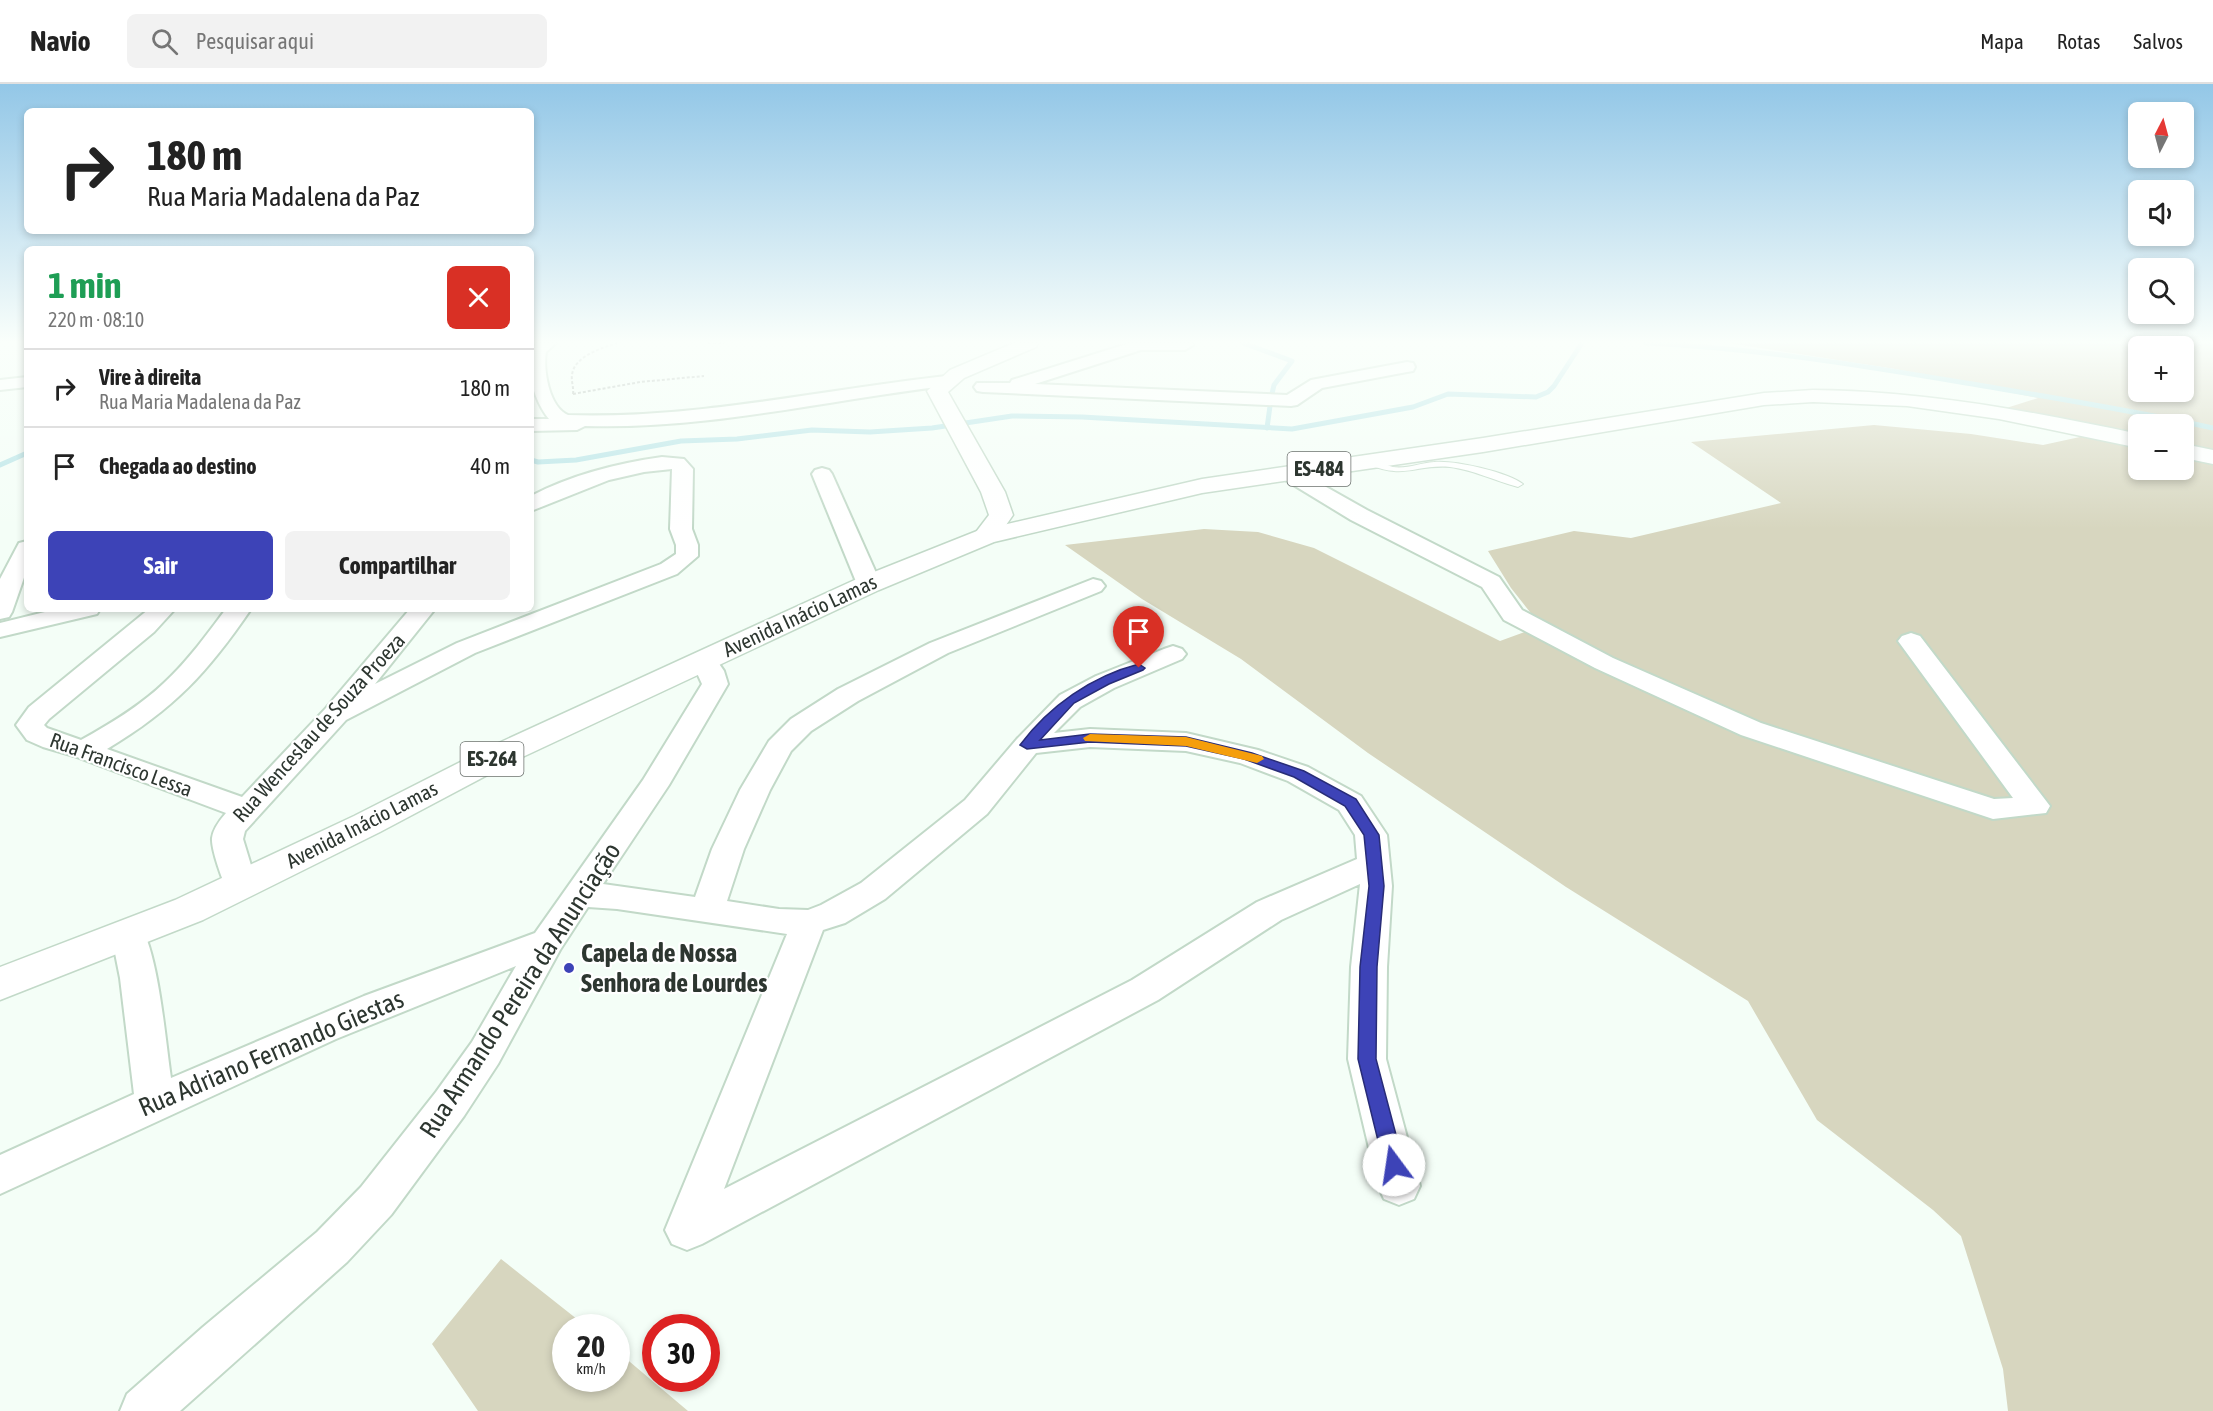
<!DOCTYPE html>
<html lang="pt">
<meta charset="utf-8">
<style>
body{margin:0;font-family:"Asap Condensed",sans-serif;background:#f2f2f2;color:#222;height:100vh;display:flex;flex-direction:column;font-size:22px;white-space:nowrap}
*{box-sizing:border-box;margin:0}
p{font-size:20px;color:#767676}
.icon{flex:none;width:33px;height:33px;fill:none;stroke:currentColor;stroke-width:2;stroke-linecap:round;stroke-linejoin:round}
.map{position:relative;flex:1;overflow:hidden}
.details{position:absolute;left:24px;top:162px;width:510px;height:366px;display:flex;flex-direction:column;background:#fff;border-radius:9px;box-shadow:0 3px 9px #0003}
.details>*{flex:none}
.hud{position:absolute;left:24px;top:24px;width:510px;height:126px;border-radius:9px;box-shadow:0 3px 9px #0003;background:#fff;color:#222;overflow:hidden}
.needle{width:39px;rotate:6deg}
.tools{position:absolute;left:2128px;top:18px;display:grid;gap:12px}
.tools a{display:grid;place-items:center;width:66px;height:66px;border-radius:9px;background:#fff;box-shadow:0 3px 9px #0003;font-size:30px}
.speed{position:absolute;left:552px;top:1230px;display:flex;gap:12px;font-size:30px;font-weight:700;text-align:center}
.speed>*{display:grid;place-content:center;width:78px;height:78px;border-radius:50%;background:#fff;box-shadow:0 3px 9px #0003;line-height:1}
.speed small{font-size:15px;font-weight:400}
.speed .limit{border:9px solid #d22;background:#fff;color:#111}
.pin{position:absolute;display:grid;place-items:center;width:51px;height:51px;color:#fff;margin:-62px -26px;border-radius:50% 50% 50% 0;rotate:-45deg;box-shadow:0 0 6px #0007}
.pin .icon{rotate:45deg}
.me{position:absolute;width:66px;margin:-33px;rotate:346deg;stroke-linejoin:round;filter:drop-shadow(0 0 4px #0008)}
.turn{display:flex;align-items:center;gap:21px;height:126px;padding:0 24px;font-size:27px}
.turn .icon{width:78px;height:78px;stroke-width:2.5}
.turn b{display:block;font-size:42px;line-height:51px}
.round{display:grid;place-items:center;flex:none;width:63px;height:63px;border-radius:9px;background:#f2f2f2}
.summary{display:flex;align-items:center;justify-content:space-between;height:102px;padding:0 24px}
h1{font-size:36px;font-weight:700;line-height:45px;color:#1e9e55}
.button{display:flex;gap:12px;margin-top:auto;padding:12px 24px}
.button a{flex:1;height:69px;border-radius:9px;background:#3d43b7;color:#fff;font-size:24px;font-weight:700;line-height:69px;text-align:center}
.button a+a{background:#f2f2f2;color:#222}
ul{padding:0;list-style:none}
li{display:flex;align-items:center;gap:18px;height:78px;padding:0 24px;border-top:2px solid #e0e0e0}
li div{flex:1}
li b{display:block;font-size:22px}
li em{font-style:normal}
header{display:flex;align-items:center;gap:36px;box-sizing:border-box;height:84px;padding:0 30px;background:#fff;border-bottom:2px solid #e0e0e0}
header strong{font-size:28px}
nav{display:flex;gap:33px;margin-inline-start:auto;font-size:21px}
.search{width:420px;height:54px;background:#f2f2f2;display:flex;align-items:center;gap:15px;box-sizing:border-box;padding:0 21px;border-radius:9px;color:#767676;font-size:22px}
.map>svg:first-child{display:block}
.green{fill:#d7d6bf;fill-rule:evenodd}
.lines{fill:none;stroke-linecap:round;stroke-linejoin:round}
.stream{stroke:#b5e3e6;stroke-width:5}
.lane-casing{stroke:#c2d9c8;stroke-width:2}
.street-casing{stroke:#c2d9c8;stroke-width:4}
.secondary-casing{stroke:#c2d9c8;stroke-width:3}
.primary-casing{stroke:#c2d9c8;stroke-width:3}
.path{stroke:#a9b3ac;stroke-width:2;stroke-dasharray:3 2;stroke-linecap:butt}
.lane{fill:#fff;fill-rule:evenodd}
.street{fill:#fff;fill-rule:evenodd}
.secondary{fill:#fff;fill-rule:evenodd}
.primary{fill:#fff;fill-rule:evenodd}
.route{fill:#3d43b7;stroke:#282c77;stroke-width:1.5}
.slow{fill:#f59e0b}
.poi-dot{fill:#3d43b7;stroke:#fff;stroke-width:2}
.labels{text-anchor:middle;stroke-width:4.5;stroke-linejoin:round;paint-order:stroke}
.shield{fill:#fff;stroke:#6c726e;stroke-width:1.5}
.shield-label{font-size:20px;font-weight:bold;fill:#2d3630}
.street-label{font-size:21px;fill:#2d3630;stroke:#fff}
.near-poi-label{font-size:26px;font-weight:bold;fill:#2d3630;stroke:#fff;text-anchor:start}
.near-street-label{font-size:26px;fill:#2d3630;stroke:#fff}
</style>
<header>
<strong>Navio</strong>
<div class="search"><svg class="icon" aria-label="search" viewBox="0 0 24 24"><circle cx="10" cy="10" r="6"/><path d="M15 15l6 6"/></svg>Pesquisar aqui</div>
<nav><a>Mapa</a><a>Rotas</a><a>Salvos</a></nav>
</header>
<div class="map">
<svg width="2213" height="1327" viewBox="0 0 2213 1327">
<rect width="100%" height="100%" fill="#f4fef7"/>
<g class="green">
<path d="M1728,259h485v110l-29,-7v-22h-45v12l-139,-26 38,-12 -143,-29zM2139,262h45v46h-45z"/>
<polygon points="1874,341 1971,350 2043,361 2089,351 2139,361 2139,386 2184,386 2184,372 2213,378 2213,1327 2008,1327 2003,1285 1961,1152 1933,1126 1817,1036 1748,917 1566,803 1368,669 1241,575 1142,515 1065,461 1204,445 1258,448 1314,464 1500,557 1541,542 1511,504 1488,467 1574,447 1631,454 1781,419 1691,358"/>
<polygon points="501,1175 587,1243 566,1244 566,1294 616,1294 617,1267 688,1327 478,1327 432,1260"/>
</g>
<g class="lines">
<g class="stream">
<polyline points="1243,259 1292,277 1274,301 1271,314"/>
<path d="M1645,259c110,5 213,22 321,40 83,14 165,27 247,45"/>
<polyline points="1267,344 1270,322"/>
<polyline points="531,376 538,378 576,376 681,357 737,355 812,346 870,348 932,344 1012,332 1082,333 1292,345 1413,323 1448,310 1536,313 1548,308 1554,302 1582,259"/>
<polyline points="0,381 27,369"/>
</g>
<defs>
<path id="lane" d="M1371,375c7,2 14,6 22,8 14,2 27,-4 41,-5 21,-2 73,10 89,22l-5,3c-23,-6 -44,-17 -68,-20 -34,-3 -45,13 -82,-3v-4z"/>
<g id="street">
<path d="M537,259h19l-10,9c-3,18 3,55 22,63 128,4 252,-25 378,-39l6,1 3,4 -3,4 -6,1c-120,14 -240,44 -361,40l-8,4 -46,1v-12h18c-14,-16 -29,-59 -12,-76z"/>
<polygon points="1130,259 1192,259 1193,261 1185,266 1141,266 1035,300 1287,311 1311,296 1407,278 1413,279 1415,283 1413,287 1407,288 1322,304 1297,321 1291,322 983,308 977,307 974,303 977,299 1010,299 1012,296"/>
<polygon points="27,293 27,303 0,306 0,296"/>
<path d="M662,373l22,2 9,10 -1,60 6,16v11l-21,18 -202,79 -129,67 -101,111 -2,8 14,46 -4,8 -12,4 -12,-4c-6,-10 -18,-44 -17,-55 1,-9 8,-18 14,-25l-152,-57 -31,-9 -16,-7 -11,-15 13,-18 120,-98h26l-21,23 -105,87 -5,6 3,3 34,12c29,-16 59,-34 83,-57 24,-22 43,-49 62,-74h25c-43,63 -77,100 -144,140l135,48 84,-89 84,-99h25l-60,75 82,-41 204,-79 15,-10v-9l-6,-16 2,-60 -28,3 -35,8 -78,31v-15c40,-21 87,-33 131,-39z"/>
<polygon points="822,384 829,386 832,390 881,500 877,505 869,507 861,505 857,500 812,390 815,386"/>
<polygon points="1289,384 1296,386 1367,426 1499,493 1522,526 1613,574 1761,639 1994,715 2013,714 1898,557 1902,552 1911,549 1920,552 2050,722 2046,729 1993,735 1741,651 1595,584 1504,536 1482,503 1351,436 1282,394 1279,390 1282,386"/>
<polygon points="27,457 27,485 12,528 9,533 0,535 0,495 19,459"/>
<path d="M1093,495l8,2 4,5 -4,5 -153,62 -90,48 -47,30 -20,20 -21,39 -26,59 -17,52 52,8 29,1 13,-5 40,-22 104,-83 52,-61 43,-44 36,-19 68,-27 9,-3 9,3 4,5 -4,5 -68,29 -34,19 -26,26 36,-4 96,4 72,17 50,17 53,29 26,39 5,51 -5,81 -1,92 34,127 -6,13 -15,6 -15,-6 -6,-13 -30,-127 3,-92 9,-83 -79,36 -123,80 -456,244 -15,6 -15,-6 -7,-14 122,-296 -170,-25 -29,-2 -28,43 -62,114 -34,52 -73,99 -44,47 -167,149h-60l7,-17 76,-67 114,-95 44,-45 75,-95 36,-50 44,-76 -180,73 -336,155v-39l134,-61 -14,-116 -9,-45 5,-9 12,-4 12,4c19,34 25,113 31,154l193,-82 171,-63 108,-153 59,-96 -11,-24 4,-5 9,-3 9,3 11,16 4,13 -59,101 -66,99 92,13 17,-48 28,-59 29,-49 22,-22 47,-30 92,-46zM1090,663l96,4 54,12 48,18 51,29 16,25 2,24 -100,43 -125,78 -408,209 99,-259 22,-7 40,-24 102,-85 49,-61z"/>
<polygon points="57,525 100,525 97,530 0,553 0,539"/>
</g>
<polygon id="secondary" points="1014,259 1038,259 1036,263 964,294 948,308 1005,408 1013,431 995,457 986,460 977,457 973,452 989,431 981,408 927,307 950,286"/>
<g id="primary">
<path d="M1813,306c111,1 217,21 326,44v14l-140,-29 -92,-13 -94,-4 -49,3 -281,47 -281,41 -208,49 -115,48 -365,171 -134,71 -177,88 -203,80v-33l175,-67 179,-84 136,-69 369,-169 118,-47 225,-52 281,-41 281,-45z"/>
<polygon points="2184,360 2213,366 2213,380 2184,374"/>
</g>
</defs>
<use href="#lane" class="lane-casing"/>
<use href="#street" class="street-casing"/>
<use href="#secondary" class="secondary-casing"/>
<use href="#primary" class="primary-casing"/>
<g class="path">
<polyline points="708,259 724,259"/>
<polyline points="573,310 640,298 704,292"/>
<path d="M573,310c1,-6 -2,-13 -1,-19 2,-19 30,-27 45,-32"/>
</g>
<use href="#lane" class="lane"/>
<use href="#street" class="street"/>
<use href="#secondary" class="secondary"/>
<use href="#primary" class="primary"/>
</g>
<linearGradient id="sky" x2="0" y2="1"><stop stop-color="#93c7e7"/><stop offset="0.58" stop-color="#fafffb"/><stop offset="1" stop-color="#fafffb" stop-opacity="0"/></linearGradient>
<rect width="2213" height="445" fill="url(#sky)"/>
<path class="route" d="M1139,580l6,4 -2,2 -34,14 -35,19 -34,37 50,-6 96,3 66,16 52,18 52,28 23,36 5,51 -7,81 -1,92 28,106 -3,6 -7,2 -7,-2 -3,-6 -26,-106 2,-92 9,-81 -5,-51 -19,-29 -51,-29 -50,-18 -58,-13 -96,-4 -63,7 -7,-4c29,-39 72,-69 119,-81z"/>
<polygon class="slow" points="1090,650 1186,653 1262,672 1264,675 1257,679 1186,662 1085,657 1083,654"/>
<circle class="poi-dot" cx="569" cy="884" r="6"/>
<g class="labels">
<g class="shield">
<rect x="1287.5" y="368" width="63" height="34" rx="4.5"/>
<rect x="460.5" y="658" width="63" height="34" rx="4.5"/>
</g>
<g class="shield-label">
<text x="1319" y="392">ES-484</text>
<text x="492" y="682">ES-264</text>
</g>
<g class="street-label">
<text transform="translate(800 532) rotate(-25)" y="7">Avenida Inácio Lamas</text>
<text transform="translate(319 644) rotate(-48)" y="7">Rua Wenceslau de Souza Proeza</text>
<text transform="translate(121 681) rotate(20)" y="7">Rua Francisco Lessa</text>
<text transform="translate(362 741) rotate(-27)" y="7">Avenida Inácio Lamas</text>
</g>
<g class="near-poi-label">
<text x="581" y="878">Capela de Nossa<tspan x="581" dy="30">Senhora de Lourdes</tspan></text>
</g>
<g class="near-street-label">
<text transform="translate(520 906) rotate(-57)" y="9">Rua Armando Pereira da Anunciação</text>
<text transform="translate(271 969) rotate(-23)" y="9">Rua Adriano Fernando Giestas</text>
</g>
</g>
</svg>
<div class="tools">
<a><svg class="needle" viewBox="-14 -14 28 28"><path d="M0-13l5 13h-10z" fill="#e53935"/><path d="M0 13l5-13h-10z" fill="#767676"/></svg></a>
<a><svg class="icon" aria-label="sound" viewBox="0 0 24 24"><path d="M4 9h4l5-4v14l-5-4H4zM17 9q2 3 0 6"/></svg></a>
<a><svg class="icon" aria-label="search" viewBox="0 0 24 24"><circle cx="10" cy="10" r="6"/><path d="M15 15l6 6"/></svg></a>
<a>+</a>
<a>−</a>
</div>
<div class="speed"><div>20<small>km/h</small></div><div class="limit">30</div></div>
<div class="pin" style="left:1139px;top:584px;background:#d93025"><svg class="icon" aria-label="arrive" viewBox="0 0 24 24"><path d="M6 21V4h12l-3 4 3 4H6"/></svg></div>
<svg class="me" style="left:1394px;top:1081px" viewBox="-20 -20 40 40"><circle r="19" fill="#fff"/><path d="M0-13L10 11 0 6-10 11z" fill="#3d43b7"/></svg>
<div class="hud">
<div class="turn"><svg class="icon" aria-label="right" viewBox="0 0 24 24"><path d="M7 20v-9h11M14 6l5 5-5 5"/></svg><div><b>180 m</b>Rua Maria Madalena da Paz</div></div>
</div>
<section class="details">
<div class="summary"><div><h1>1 min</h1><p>220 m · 08:10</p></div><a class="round" style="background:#d93025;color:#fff"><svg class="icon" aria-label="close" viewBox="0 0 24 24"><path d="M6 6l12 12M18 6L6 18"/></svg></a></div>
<ul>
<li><svg class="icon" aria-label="right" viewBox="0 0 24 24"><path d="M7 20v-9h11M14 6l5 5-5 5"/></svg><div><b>Vire à direita</b><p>Rua Maria Madalena da Paz</p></div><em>180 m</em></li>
<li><svg class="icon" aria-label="arrive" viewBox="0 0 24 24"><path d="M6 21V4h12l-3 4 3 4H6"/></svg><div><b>Chegada ao destino</b></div><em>40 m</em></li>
</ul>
<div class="button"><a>Sair</a><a>Compartilhar</a></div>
</section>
</div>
